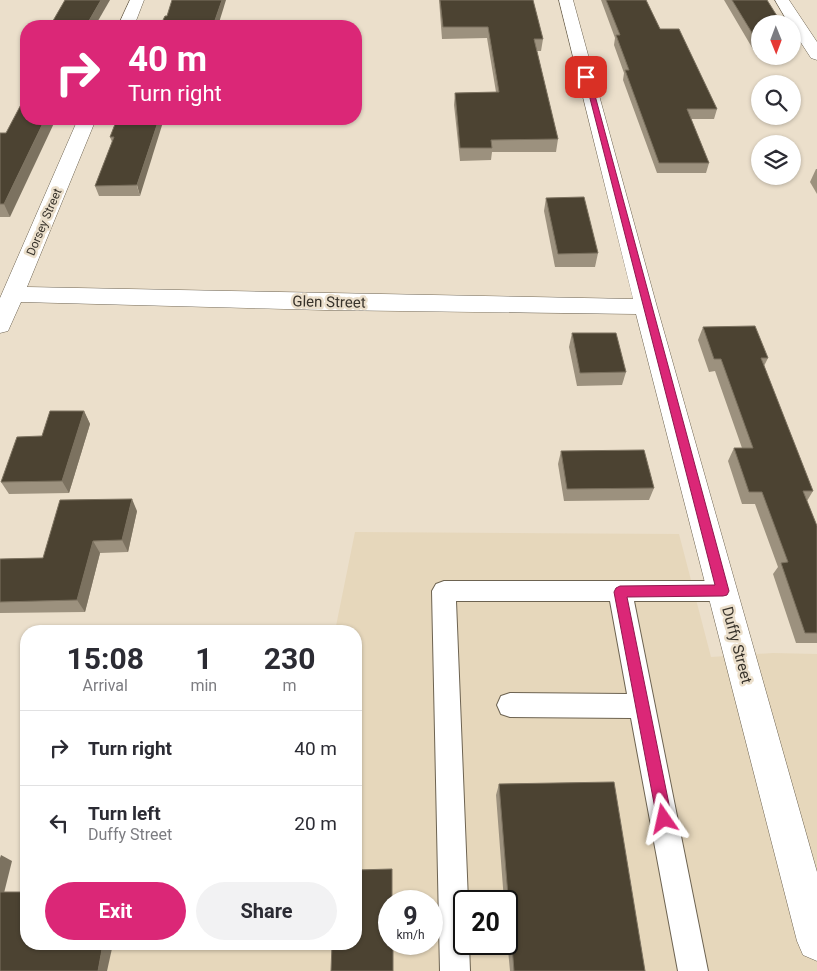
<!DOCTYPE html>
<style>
body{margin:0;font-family:Roboto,sans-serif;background:#f2f2f3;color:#2b2b33;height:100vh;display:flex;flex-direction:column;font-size:19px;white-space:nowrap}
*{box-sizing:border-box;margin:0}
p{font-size:16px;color:#7c7c81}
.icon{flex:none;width:28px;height:28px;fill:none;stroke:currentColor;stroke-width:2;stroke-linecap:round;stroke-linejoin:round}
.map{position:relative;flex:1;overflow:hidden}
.details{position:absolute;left:20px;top:625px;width:342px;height:325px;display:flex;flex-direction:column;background:#fff;border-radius:20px;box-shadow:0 1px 4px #0004}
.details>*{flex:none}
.banner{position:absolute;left:20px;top:20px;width:342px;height:105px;border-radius:20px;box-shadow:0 1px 4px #0004;background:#db2777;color:#fff;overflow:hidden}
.needle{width:32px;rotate:179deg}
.fabs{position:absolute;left:751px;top:15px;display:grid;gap:10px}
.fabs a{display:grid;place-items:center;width:50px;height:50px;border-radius:50%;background:#fff;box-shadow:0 1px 4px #0004;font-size:25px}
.speed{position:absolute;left:378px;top:890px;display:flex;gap:10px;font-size:25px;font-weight:700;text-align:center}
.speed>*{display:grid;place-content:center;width:65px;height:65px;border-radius:50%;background:#fff;box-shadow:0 1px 4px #0004;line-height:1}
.speed small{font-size:12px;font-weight:400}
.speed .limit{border:2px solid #111;border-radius:8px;background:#fff;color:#111}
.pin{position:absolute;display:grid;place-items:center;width:42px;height:42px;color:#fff;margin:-21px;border-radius:10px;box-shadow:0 2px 8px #0006}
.me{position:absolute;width:55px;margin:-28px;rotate:349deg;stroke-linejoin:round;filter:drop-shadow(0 0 4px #0008)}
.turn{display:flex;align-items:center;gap:18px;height:105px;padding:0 25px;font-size:22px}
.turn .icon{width:65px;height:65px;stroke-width:2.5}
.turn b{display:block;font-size:35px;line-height:42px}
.eta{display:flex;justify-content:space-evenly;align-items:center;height:85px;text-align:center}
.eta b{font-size:30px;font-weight:700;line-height:35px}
.cta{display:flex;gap:10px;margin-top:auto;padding:10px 25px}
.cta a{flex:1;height:58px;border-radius:30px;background:#db2777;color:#fff;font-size:20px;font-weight:700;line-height:58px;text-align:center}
.cta a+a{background:#f2f2f3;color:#2b2b33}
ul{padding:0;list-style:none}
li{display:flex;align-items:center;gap:15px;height:75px;padding:0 25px;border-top:1px solid #e1e1e2}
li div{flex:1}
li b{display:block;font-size:19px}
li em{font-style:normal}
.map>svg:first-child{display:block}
.built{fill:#e6d7bb;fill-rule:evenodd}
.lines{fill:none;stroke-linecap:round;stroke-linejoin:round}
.lane-casing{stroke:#6d6351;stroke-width:2}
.street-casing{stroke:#6d6351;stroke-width:1}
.lane{fill:#fff;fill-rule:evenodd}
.street{fill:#fff;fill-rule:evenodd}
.wall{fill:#9c917e}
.shaded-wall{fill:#7c7260}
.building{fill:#4c4332;stroke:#7c7260}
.route{fill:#db2777;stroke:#8e194d}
.labels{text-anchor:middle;stroke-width:5;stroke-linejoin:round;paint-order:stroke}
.far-street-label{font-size:12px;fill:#38332b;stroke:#ebdfcb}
.street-label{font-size:15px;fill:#38332b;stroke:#ebdfcb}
</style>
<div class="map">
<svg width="817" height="971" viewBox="0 0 817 971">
<rect width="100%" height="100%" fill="#ebdfcb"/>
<path class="built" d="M355,532l324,2 32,123 62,-4 44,1v317h-806l15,-27h330v-313h-21zM389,901h42v43h-42zM464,901h42v43h-42z"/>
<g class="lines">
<defs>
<polygon id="lane" points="444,581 723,581 731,584 735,591 731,598 723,601 634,601 708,971 678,971 631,718 510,717 501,714 497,705 501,696 510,693 627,694 610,601 456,601 468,901 464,901 464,944 469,944 470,971 440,971 432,591 436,584"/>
<g id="street">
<polygon points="130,0 144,0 134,26 118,26"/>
<polygon points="559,0 573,0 657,307 817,872 817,961 803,955 797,941 636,314 325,310 21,302 8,331 0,333 0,298 78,119 96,119 27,287 633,299"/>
<polygon points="775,0 789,0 817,42 817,60 811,58 792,29 792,24 789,24"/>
</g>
</defs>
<use href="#lane" class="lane-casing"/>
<use href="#street" class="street-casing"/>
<use href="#lane" class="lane"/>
<use href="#street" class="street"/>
</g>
<g class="wall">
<polygon points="439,0 533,0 543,39 541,51 537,51 558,139 556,152 492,152 491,160 460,161 454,105 455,93 496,92 487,38 442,39"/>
<polygon points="601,0 646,0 660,29 717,109 714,119 691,119 709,163 706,173 657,173 623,80 624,73 614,45 615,38"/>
<polygon points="724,0 767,0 760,24 760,56 757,56"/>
<polygon points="792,39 797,46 793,56 792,56"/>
<polygon points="117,119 140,196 99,196 95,186 112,142 110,137"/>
<polygon points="0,133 10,217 0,217"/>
<polygon points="816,169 817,169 817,194 810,182"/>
<polygon points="546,198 598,253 595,267 555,267 544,211"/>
<polygon points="703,327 768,358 764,366 813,491 807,501 817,526 817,643 796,643 773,574 778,567 755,504 742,504 728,461 734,448 742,448 715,371 709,372 698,340"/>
<polygon points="572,333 626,372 622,385 577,386 569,347"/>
<polygon points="84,411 90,424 69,493 9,494 1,482 42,436"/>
<polygon points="561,451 654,488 649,500 564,501 558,464"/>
<polygon points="137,511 128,552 100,553 85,612 0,613 0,559 43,558"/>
<polygon points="499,784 645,971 510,971 506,929 506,901 504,901 496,795"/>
</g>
<g class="shaded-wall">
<polygon points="101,0 110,0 95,26 86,26"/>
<polygon points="222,0 226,0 218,26 213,26"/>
<polygon points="45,119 56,119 10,217 4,204"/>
<polygon points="159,119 164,119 140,196 137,185"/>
<polygon points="84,411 90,424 69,493 62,481"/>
<polygon points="132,499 137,511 128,552 122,540"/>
<polygon points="93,541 100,553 85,612 77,600"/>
<polygon points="1,855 12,861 3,897 0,896 0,858"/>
<polygon points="103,944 113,944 107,971 98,971"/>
</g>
<g class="building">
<polygon points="65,0 101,0 86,26 50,26"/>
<polygon points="172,0 222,0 213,26 160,26 165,16 167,16"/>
<polygon points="440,0 533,0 543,39 534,39 558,139 491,140 492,148 460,148 455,93 499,92 488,27 443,27"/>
<polygon points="606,0 646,0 660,29 679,29 717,109 687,109 709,163 659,163 625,70 629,70 616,35 620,35"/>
<polygon points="732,0 767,0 782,24 760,24 760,46"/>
<polygon points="792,39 797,46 792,46"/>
<polygon points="26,95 26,119 45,119 4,204 0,204 0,133 6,133"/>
<polygon points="117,119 159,119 137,185 95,186 114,137 110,137"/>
<polygon points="584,197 598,253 558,254 546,198"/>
<polygon points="755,326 768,358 761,358 813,491 803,491 817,526 817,633 805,633 781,563 788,562 762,492 749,492 734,448 753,448 721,359 714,359 703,327"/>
<polygon points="572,333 616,333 626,372 580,373"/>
<polygon points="50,411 84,411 62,481 1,482 17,437 42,436"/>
<polygon points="644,450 654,488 567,489 561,451"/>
<polygon points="132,499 122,540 93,541 77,600 0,602 0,559 43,558 60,500"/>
<polygon points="614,782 645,971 514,971 499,784"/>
<polygon points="392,869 392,901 389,901 389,944 393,944 393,971 331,971 332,944 356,944 356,870"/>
<polygon points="0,892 26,892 26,944 103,944 98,971 0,971"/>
</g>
<polygon class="route" points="584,75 590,77 729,591 727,595 723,596 627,597 672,819 669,825 664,827 659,825 657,819 614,592 616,588 620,586 715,585"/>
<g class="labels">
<g class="far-street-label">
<text transform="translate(44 222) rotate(-67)" y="4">Dorsey Street</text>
</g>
<g class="street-label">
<text transform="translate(329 302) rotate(1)" y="5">Glen Street</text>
<text transform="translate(737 645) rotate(75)" y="5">Duffy Street</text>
</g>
</g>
</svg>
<div class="fabs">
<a><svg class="needle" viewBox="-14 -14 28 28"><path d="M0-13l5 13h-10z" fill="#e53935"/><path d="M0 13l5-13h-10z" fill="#7c7c81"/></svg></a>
<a><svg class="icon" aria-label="search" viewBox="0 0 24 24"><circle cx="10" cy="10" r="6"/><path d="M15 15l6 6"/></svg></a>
<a><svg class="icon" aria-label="layers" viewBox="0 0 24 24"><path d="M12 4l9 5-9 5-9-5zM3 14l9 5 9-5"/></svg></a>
</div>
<div class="speed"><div>9<small>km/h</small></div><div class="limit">20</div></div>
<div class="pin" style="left:586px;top:77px;background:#d93025"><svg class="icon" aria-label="arrive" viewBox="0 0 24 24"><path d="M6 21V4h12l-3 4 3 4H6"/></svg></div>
<svg class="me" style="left:664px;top:819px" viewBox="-20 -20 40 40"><path d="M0-17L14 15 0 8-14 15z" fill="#db2777" stroke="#fff" stroke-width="4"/></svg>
<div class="banner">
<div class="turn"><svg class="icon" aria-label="right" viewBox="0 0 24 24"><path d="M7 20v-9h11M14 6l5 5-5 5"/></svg><div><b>40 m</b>Turn right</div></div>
</div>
<section class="details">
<div class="eta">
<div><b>15:08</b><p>Arrival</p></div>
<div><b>1</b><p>min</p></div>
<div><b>230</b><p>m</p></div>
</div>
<ul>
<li><svg class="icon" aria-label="right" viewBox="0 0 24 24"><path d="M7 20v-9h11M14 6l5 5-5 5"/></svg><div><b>Turn right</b></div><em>40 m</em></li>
<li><svg class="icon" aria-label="left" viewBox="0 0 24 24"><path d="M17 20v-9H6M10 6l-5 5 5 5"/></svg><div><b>Turn left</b><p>Duffy Street</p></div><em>20 m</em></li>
</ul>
<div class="cta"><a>Exit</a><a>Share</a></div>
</section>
</div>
